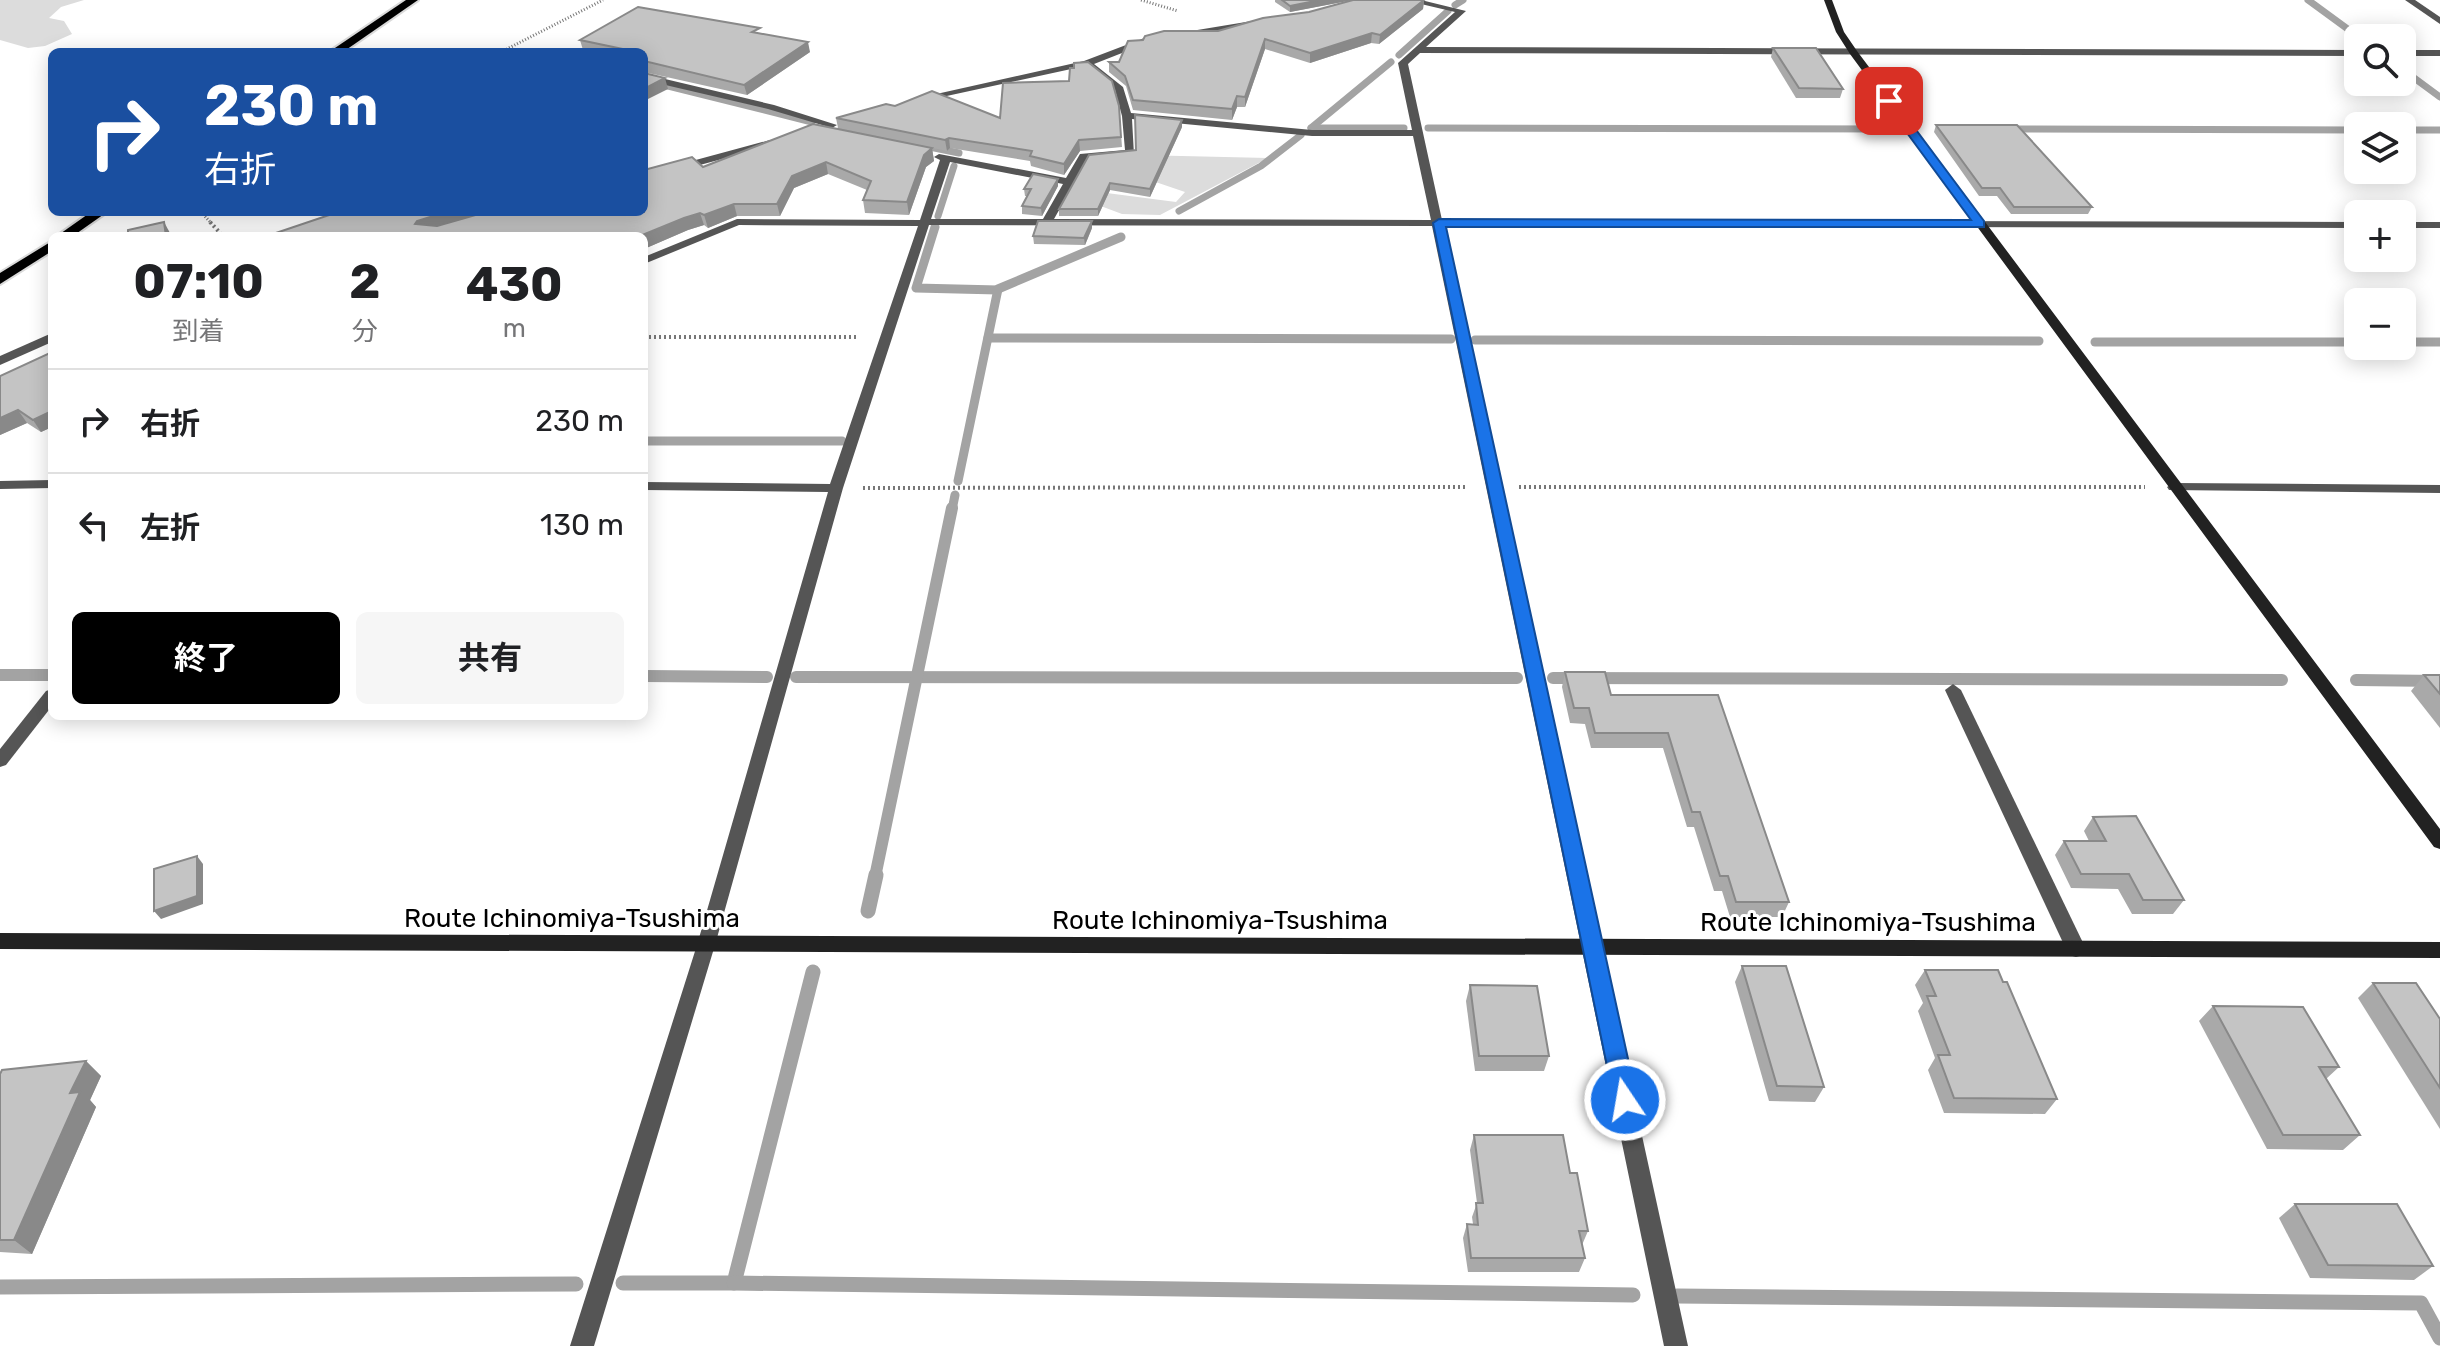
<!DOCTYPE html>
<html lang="ja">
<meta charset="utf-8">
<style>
body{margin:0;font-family:Rubik,"Noto Sans JP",sans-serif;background:#f6f6f6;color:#202124;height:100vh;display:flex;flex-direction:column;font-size:30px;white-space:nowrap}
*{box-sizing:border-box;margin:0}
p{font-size:26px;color:#757577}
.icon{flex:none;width:44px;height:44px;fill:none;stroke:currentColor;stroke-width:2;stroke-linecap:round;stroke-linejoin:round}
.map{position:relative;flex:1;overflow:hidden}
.drawer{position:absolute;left:48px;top:232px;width:600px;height:488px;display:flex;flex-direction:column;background:#fff;border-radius:12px;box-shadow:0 4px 20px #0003}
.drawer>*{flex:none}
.banner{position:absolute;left:48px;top:48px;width:600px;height:168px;border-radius:12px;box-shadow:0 4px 20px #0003;background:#1a4fa0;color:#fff;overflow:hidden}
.tools{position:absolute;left:2344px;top:24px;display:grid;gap:16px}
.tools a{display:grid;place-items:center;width:72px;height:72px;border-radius:12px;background:#fff;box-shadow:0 4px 20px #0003;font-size:40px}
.pin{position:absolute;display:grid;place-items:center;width:68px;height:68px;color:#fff;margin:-34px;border-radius:16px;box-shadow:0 4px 12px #0006}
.me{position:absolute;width:88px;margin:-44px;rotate:348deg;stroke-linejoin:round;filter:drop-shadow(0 0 6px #0008)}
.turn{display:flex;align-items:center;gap:28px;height:168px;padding:0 24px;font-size:36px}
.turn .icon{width:104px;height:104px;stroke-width:2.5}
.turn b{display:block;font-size:56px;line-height:68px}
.eta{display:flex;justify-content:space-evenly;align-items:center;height:136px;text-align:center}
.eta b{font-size:48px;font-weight:700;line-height:56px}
.cta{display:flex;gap:16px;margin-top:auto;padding:16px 24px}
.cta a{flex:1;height:92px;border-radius:12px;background:#000;color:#fff;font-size:32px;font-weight:700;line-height:92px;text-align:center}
.cta a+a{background:#f6f6f6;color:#202124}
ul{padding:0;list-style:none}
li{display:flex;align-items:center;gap:24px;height:104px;padding:0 24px;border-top:2px solid #e0e0e0}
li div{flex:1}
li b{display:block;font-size:30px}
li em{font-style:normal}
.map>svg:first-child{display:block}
.green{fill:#dcdcdc}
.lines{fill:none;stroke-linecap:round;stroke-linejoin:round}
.stream-far3{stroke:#a3a3a3;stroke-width:7}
.stream-far2{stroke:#a3a3a3;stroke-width:9}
.stream-far1{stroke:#a3a3a3;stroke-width:12}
.stream{stroke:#a3a3a3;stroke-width:15}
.primary-casing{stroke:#dbdbdb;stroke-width:4}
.path-far1{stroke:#777;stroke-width:3;stroke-dasharray:1 2;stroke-linecap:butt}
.path{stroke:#777;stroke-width:4;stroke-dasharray:2 3;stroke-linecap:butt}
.lane{fill:#555;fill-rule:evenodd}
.street{fill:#555;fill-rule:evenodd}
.secondary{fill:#222;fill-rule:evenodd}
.primary{fill:#000;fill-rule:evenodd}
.wall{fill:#a9a9a9}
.shaded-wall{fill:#898989}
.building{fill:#c4c4c4;stroke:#898989;stroke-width:2}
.route{fill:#1a73e8;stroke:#114b97;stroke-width:2}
.labels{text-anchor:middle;stroke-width:6;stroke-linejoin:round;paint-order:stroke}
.street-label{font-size:26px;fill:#000;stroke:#fff}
</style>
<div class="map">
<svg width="2440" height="1346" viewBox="0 0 2440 1346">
<rect width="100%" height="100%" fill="#fff"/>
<g class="green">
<polygon points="0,0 84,0 61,7 49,18 64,21 72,34 45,46 28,48 0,40"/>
<polygon points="1138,155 1268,158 1160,215 1122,214 1098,205 1099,192 1176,202 1185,192 1135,175"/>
</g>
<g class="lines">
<g class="stream-far3">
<polyline points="2308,0 2360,38"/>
<polyline points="1455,5 1463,0"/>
<polyline points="1399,55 1448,11"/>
<polyline points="2402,69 2440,97"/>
<polyline points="644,80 812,122"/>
<polyline points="1311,128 1391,62"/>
<polyline points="1311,128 1404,128"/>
<polyline points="1428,128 1886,129"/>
<polyline points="841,129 959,153"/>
<polyline points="2005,129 2358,130"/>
<polyline points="2402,130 2440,130"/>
<polyline points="1179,211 1261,166 1301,135"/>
<polyline points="938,216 954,166"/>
</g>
<g class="stream-far2">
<polyline points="935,227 916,288 998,290"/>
<polyline points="988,338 1451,339"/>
<polyline points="1475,340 2039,341"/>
<polyline points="2095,342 2358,342"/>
<polyline points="2402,342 2440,342"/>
<polyline points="644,441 842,441"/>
<polyline points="958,481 998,289 1121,237"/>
<polyline points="952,510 955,495"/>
</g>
<g class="stream-far1">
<polyline points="0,675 52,675"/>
<polyline points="644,676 767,677"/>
<polyline points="796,677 1517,678"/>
<polyline points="1553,678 2282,680"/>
<polyline points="2356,680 2440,681"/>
<polyline points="875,877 952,508"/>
</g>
<g class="stream">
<polyline points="868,911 876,875"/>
<polyline points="623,1283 734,1283 813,972"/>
<polyline points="734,1283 1633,1295"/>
<polyline points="0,1287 576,1284"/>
<polyline points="1677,1296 2421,1303 2440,1338"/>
</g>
<defs>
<g id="primary">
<polygon points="406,0 418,0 343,52 329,52"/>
<polygon points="91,212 107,212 73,236 57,236"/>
<polygon points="52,241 52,251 0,284 0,273"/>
</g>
</defs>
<use href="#primary" class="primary-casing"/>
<g class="path-far1">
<polyline points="1141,0 1178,11"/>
<polyline points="501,52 603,0"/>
<polyline points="201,212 212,224"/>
</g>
<g class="path">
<polyline points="210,222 223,236"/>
<polyline points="644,337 859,337"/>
<polyline points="1519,487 2145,487"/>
<polyline points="863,488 1465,487"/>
</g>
<polygon class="lane" points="1953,684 1961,690 2086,949 2083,955 2076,957 2069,955 2066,949 1945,690"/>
<g class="street">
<path d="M1404,0h17l45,11 -40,36 932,3v6l-938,-3 -12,11 34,156 916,2v6l-915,-2 245,1120h-24l-232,-1120 -503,-1 -86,263 -128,457 -121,401h-24l127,-401 131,-453 -184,-2v-8l186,2 88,-258 -179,-1 -95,39v-7l93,-38 183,1 20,-60 -6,-3 5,-3 127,24 14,-24 45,-4 -3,-34 -7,-26 -30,-24 -166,36 -5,-3 170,-38 63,-24 5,3 -2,2 -56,22 29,23 8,26 181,17h100l-14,-67 57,-51zM1132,119l180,17h101l18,84 -377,-1 34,-60 46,-4zM950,162l113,22 -20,35h-112z"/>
<polygon points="2405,0 2415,0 2440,17 2440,24"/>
<polygon points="1258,20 1262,23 1261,25 1178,37 1173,34"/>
<rect x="2402" y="50" width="38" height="6"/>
<polygon points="644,74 774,105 837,125 832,128 768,109 644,80"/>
<polygon points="770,140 774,141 774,145 644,180 644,174"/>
<rect x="2402" y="222" width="38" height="6"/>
<polygon points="52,333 52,342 0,365 0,356"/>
<polygon points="52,480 52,488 0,489 0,481"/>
<polygon points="2174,483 2440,485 2440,493 2169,490 2167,487"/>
<polygon points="52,689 52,706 6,765 0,767 0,749 46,691"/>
</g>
<g class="secondary">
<polygon points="1824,0 1832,0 1844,32 1857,51 2440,829 2440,849 2434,847 1850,54 1836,32"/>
<polygon points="0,933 2440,942 2440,958 0,949"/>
</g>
<use href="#primary" class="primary"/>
</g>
<g class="wall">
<polygon points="1275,0 1424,0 1423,9 1379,44 1371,43 1310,63 1265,49 1245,107 1237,107 1232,120 1133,110 1126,86 1109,72 1109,62 1119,62 1218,31 1309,12 1352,0 1290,12 1275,2"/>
<polygon points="761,34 810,52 747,95 644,72 644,52 591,52 583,50 580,40"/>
<polygon points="1773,48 1843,89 1840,98 1796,98 1771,57"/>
<polygon points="1069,81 1119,106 1122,147 1080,151 1064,175 1031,166 1030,161 950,148 947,151 838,128 836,118 895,106 1000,118"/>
<polygon points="1936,125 2092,207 2088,214 2011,214 1997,196 1979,196 1934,132"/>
<polygon points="1182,127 1150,197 1110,190 1098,216 1059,216 1059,209 1136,150"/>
<polygon points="932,148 934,161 926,167 909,215 865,213 863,200 867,190 828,174 794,188 780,216 737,216 708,228 704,225 688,230 644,249 644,212 703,167"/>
<polygon points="1058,179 1058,186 1042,216 1022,214 1022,206 1027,196 1025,196 1024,189"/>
<polygon points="1092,228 1085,245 1034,244 1033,236"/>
<polygon points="52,352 52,427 41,432 27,423 0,435 0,376"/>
<polygon points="1565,672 1611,695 1718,695 1789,902 1782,917 1730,917 1722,891 1714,891 1694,827 1687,827 1663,748 1591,748 1585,724 1570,723 1562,687"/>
<polygon points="2424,675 2440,675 2440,728 2411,691"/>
<polygon points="2093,817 2184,900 2173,914 2132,914 2118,889 2071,888 2055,855 2064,841 2089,841 2084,831"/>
<polygon points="1742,966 1824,1087 1815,1102 1769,1101 1735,982"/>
<polygon points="1925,970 2003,982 2057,1099 2045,1114 1944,1113 1928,1070 1935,1058 1918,1011 1923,1003 1915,985"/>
<polygon points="2373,983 2440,1019 2440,1129 2358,998"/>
<polygon points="1470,985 1549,1056 1544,1071 1475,1071 1466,1001"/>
<polygon points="2213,1006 2339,1067 2326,1079 2360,1135 2343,1150 2267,1149 2199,1021"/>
<polygon points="86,1061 101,1076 90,1100 96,1107 32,1254 0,1252 0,1074"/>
<polygon points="1474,1135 1570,1173 1588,1231 1582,1245 1585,1258 1579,1272 1468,1272 1463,1238 1467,1224 1473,1224 1472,1217 1477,1203 1470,1150"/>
<polygon points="2295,1204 2433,1266 2414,1280 2310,1278 2279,1218"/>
</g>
<g class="shaded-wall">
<polygon points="1320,0 1353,0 1290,12 1290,6"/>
<polygon points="1424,0 1423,9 1379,44 1380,35"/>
<polygon points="1372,33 1371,43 1310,63 1310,53"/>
<polygon points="1265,39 1265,49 1245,107 1245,97"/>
<polygon points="808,42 810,52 747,95 744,85"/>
<polygon points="665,78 668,89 644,101 644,89"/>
<polygon points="1237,96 1237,107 1232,120 1232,109"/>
<polygon points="1182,120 1182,127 1150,197 1150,189"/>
<polygon points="949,138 950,148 947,151 945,140"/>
<polygon points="1079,140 1080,151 1064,175 1064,164"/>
<polygon points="932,148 934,161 926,167 909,215 907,202 924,155"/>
<polygon points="826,162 828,174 794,188 780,216 777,204 792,176"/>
<polygon points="1058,179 1058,186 1042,216 1041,208"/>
<polygon points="1110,183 1110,190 1098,216 1098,209"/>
<polygon points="734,204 737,216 708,228 704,215"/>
<polygon points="446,212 494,212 422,233 415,224 417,221"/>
<polygon points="700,213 704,225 688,230 644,249 644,236 640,236 684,218"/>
<polygon points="1092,221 1092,228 1085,245 1084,238"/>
<polygon points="164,222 170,233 171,236 166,236"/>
<polygon points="18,410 27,423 0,435 0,418"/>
<polygon points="52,411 52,427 41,432 33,420"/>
<polygon points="197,856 203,864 203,904 161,919 154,911"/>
<polygon points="86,1061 101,1076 90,1100 96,1107 32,1254 14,1240 70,1093"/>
</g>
<g class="building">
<polygon points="1282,0 1320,0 1290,6"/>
<polygon points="1353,0 1424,0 1380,35 1372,33 1310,53 1265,39 1245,97 1237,96 1232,109 1133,100 1125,76 1109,62 1119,62 1128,41 1143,40 1145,36 1164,31 1218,31 1263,18 1309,12"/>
<polygon points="638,7 760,28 752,32 808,42 744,85 644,61 644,52 637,52 580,40"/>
<polygon points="1773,48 1816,48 1843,89 1799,88"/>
<polygon points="1088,62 1112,81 1119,106 1121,137 1079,140 1064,164 1030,156 1032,151 949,138 945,140 836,118 886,104 895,106 932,91 1000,118 1003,83 1069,81 1070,68 1074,68 1074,63"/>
<polygon points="644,73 665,78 644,89"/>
<polygon points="1135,115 1182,120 1150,189 1110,183 1098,209 1059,209 1089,155 1136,150"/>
<polygon points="813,124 932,148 924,155 907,202 863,200 871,181 826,162 792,176 777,204 734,204 704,215 700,213 684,218 640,236 267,236 338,212 446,212 417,221 415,224 437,226 486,212 644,212 644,170 692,157 703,167"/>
<polygon points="1936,125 2017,125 2092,207 2014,207 2000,188 1982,188"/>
<polygon points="1033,174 1058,179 1041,208 1022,206 1031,189 1024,189"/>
<polygon points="1038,221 1092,221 1084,238 1033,236"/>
<polygon points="164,222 166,236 110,236 128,233 128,230"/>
<polygon points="52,352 52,411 33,420 18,410 0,418 0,376"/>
<polygon points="1565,672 1605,672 1611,695 1718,695 1789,902 1736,902 1728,876 1720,876 1700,812 1692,812 1668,733 1595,733 1589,708 1574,708"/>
<polygon points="2424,675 2440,675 2440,694"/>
<polygon points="2136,816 2184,900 2143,900 2129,874 2081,874 2064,841 2106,841 2093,817"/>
<polygon points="197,856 197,896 154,911 154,869"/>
<polygon points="1742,966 1786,966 1824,1087 1777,1086"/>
<polygon points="1925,970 1998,970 2003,982 2007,982 2057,1099 1954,1098 1938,1055 1950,1055 1927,996 1936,996"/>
<polygon points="2373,983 2416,983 2440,1019 2440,1088"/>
<polygon points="1470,985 1537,986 1549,1056 1479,1056"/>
<polygon points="2213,1006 2303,1007 2339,1067 2319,1067 2360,1135 2283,1135"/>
<polygon points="86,1061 70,1093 80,1092 14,1240 0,1240 0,1074 2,1070"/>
<polygon points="1474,1135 1563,1135 1570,1173 1577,1173 1588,1231 1579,1231 1585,1258 1471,1258 1467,1224 1478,1225 1476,1203 1483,1203"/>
<polygon points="2295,1204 2397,1204 2433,1266 2328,1265"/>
</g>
<polygon class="route" points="1885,99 1893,99 1984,221 1984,227 1446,227 1637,1100 1634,1108 1625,1111 1617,1108 1614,1100 1433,223 1439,219 1971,220 1885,103"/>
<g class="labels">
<g class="street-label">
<text x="572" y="927">Route Ichinomiya-Tsushima</text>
<text x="1220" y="929">Route Ichinomiya-Tsushima</text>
<text x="1868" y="931">Route Ichinomiya-Tsushima</text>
</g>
</g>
</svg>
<div class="tools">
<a><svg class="icon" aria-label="search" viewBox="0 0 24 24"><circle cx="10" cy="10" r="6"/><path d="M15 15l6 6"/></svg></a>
<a><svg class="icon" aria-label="layers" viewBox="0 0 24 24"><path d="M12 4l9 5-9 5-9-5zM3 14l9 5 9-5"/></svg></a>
<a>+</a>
<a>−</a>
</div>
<div class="pin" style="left:1889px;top:101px;background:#d93025"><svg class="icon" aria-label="arrive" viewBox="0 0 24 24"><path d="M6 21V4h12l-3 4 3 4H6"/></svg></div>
<svg class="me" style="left:1625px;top:1100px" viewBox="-20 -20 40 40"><circle r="17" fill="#1a73e8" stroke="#fff" stroke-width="3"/><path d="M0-11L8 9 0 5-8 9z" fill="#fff"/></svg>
<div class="banner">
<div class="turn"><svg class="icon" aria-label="right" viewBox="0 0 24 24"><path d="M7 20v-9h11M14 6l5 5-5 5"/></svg><div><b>230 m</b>右折</div></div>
</div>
<section class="drawer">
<div class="eta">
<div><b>07:10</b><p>到着</p></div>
<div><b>2</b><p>分</p></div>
<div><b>430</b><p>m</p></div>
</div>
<ul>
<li><svg class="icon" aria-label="right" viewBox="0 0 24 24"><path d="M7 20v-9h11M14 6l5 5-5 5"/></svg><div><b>右折</b></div><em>230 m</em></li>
<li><svg class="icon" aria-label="left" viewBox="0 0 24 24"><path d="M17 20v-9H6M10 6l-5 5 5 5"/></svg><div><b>左折</b></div><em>130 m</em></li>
</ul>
<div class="cta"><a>終了</a><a>共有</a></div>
</section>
</div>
